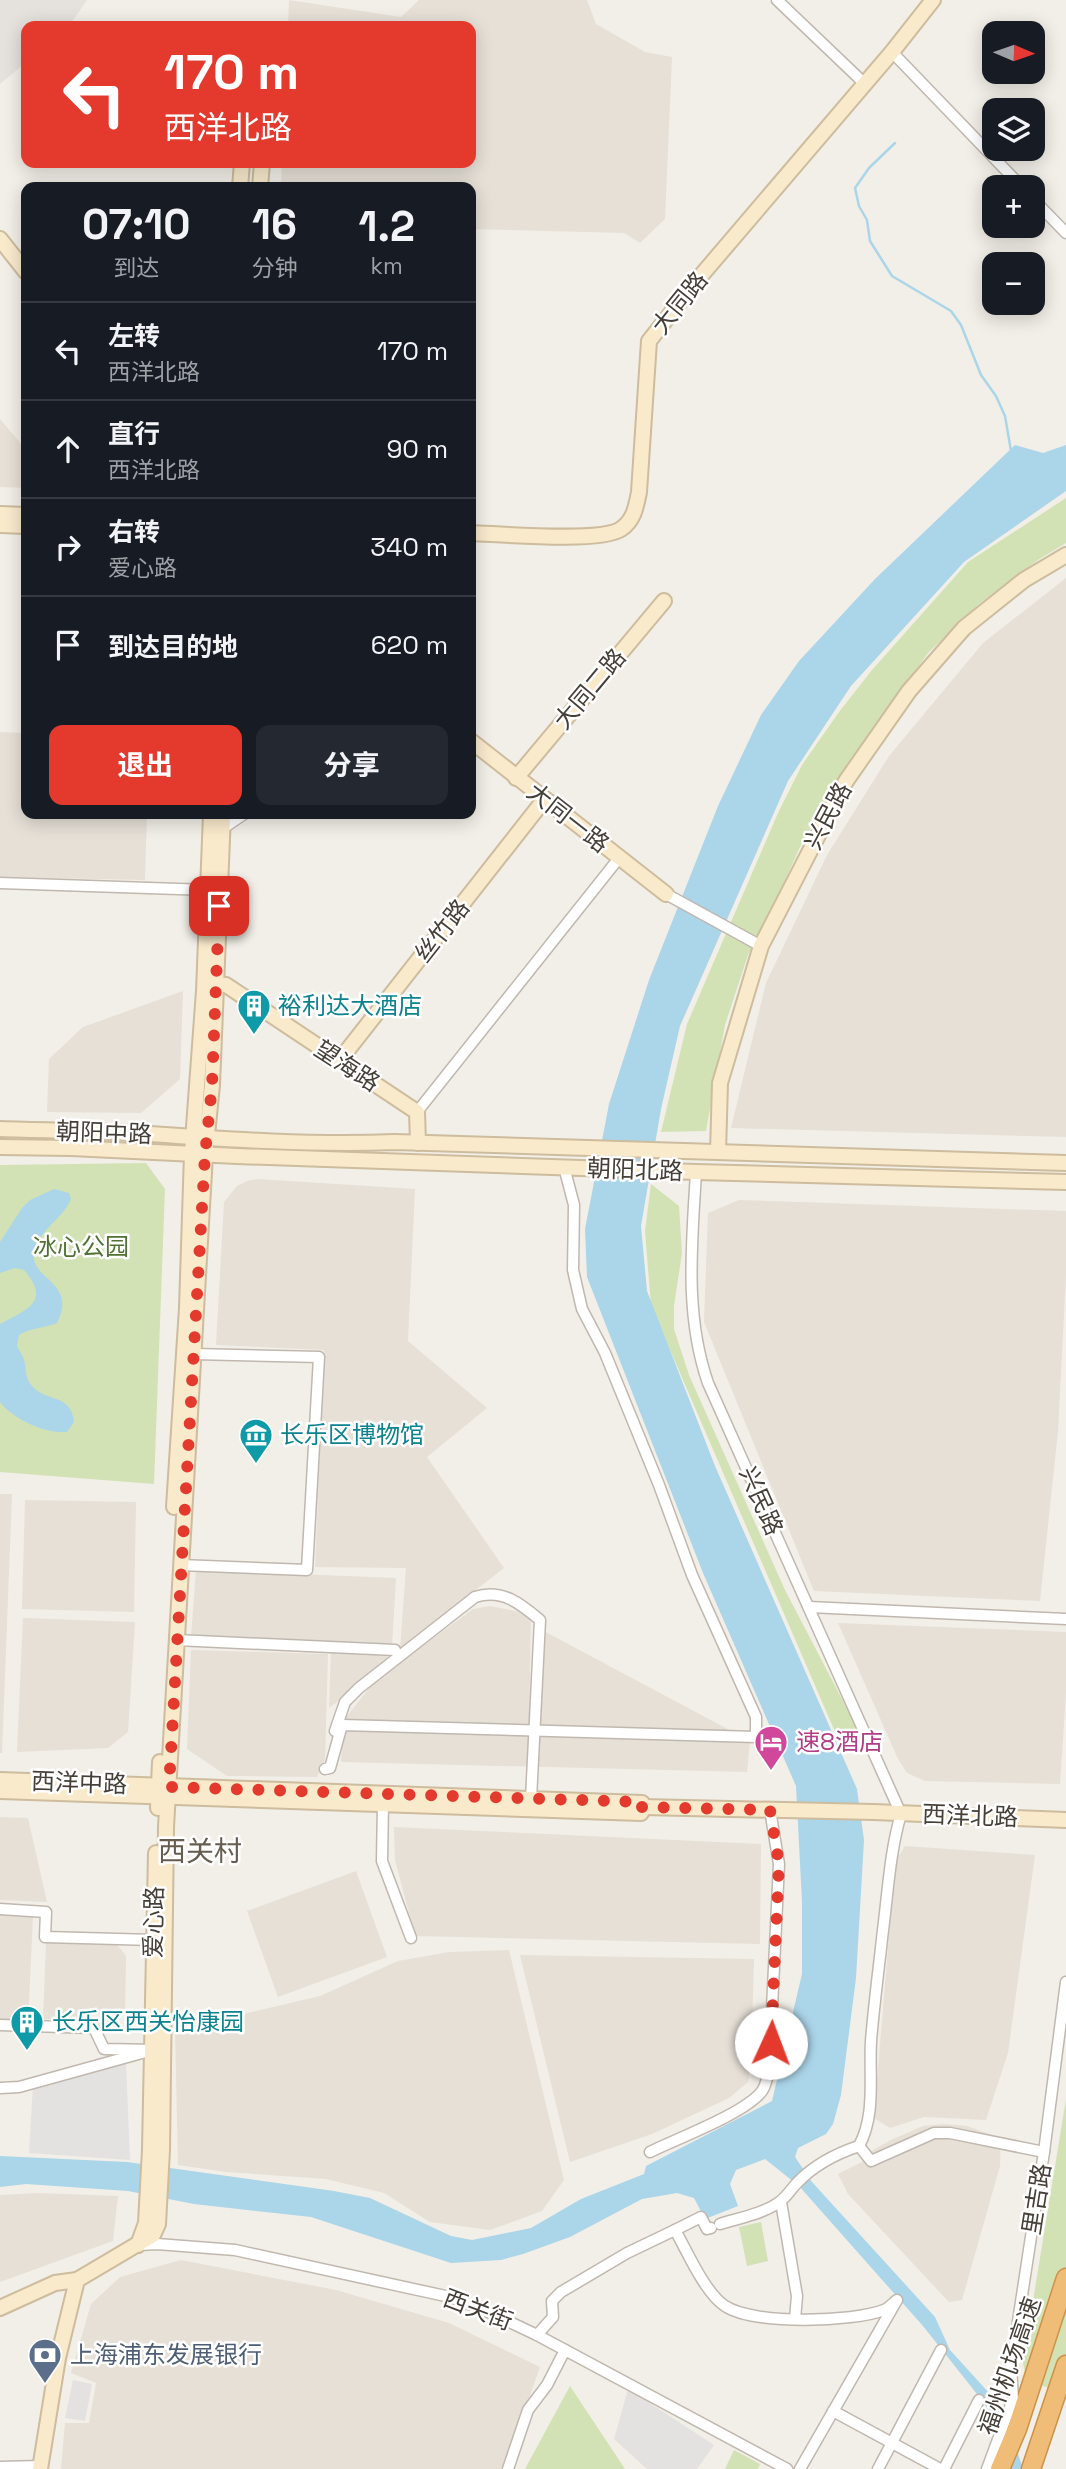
<!DOCTYPE html>
<html lang="zh">
<meta charset="utf-8">
<style>
body{margin:0;font-family:"Space Grotesk","Noto Sans SC",sans-serif;background:#242831;color:#f1f3f6;height:100vh;display:flex;flex-direction:column;font-size:26px;white-space:nowrap}
*{box-sizing:border-box;margin:0}
p{font-size:23px;color:#9ea1a6}
.icon{flex:none;width:38px;height:38px;fill:none;stroke:currentColor;stroke-width:2;stroke-linecap:round;stroke-linejoin:round}
.map{position:relative;flex:1;overflow:hidden}
.details{position:absolute;left:21px;top:182px;width:455px;height:637px;display:flex;flex-direction:column;background:#171b24;border-radius:14px;box-shadow:0 4px 18px #0003}
.details>*{flex:none}
.hud{position:absolute;left:21px;top:21px;width:455px;height:147px;border-radius:14px;box-shadow:0 4px 18px #0003;background:#e43a2e;color:#fff;overflow:hidden}
.needle{width:46px;rotate:92deg}
.tools{position:absolute;left:982px;top:21px;display:grid;gap:14px}
.tools a{display:grid;place-items:center;width:63px;height:63px;border-radius:14px;background:#171b24;box-shadow:0 4px 18px #0003;font-size:35px}
.pin{position:absolute;display:grid;place-items:center;width:60px;height:60px;color:#fff;margin:-30px;border-radius:14px;box-shadow:0 4px 10px #0006}
.me{position:absolute;width:77px;margin:-38px;rotate:2deg;stroke-linejoin:round;filter:drop-shadow(0 0 5px #0008)}
.turn{display:flex;align-items:center;gap:24px;height:147px;padding:0 28px;font-size:32px}
.turn .icon{width:91px;height:91px;stroke-width:2.5}
.turn b{display:block;font-size:49px;line-height:60px}
.eta{display:flex;justify-content:space-evenly;align-items:center;height:119px;text-align:center}
.eta b{font-size:42px;font-weight:700;line-height:49px}
.primary-button{display:flex;gap:14px;margin-top:auto;padding:14px 28px}
.primary-button a{flex:1;height:80px;border-radius:14px;background:#e43a2e;color:#fff;font-size:28px;font-weight:700;line-height:80px;text-align:center}
.primary-button a+a{background:#242831;color:#f1f3f6}
ul{padding:0;list-style:none}
li{display:flex;align-items:center;gap:21px;height:98px;padding:0 28px;border-top:2px solid #363941}
li div{flex:1}
li b{display:block;font-size:26px}
li em{font-style:normal}
.map>svg:first-child{display:block}
.residential{fill:#e6e0d7}
.industrial{fill:#e5e1dd}
.green{fill:#d2e2b5}
.parking{fill:#e4e2e0}
.water{fill:#abd5e9}
.lines{fill:none;stroke-linecap:round;stroke-linejoin:round}
.stream{stroke:#abd5e9;stroke-width:2.5}
.street-casing{stroke:#c0b8af;stroke-width:13}
.secondary-casing{stroke:#cdbc9d;stroke-width:18}
.highway-casing{stroke:#cd9148;stroke-width:21}
.street{stroke:#fff;stroke-width:10}
.secondary{stroke:#f9eacc;stroke-width:14}
.highway{stroke:#efbd77;stroke-width:18}
.route{stroke:#e43a2e;stroke-width:12;stroke-dasharray:0 21.6}
.labels{text-anchor:middle;stroke-width:5;stroke-linejoin:round;paint-order:stroke}
.street-label{font-size:24px;fill:#453f38;stroke:#fff}
.culture-label{font-size:24px;fill:#0d838f;stroke:#fff;text-anchor:start}
.park-label{font-size:24px;fill:#4f7131;stroke:#fff}
.hotel-label{font-size:24px;fill:#b23c85;stroke:#fff;text-anchor:start}
.service-label{font-size:24px;fill:#4e5e75;stroke:#fff;text-anchor:start}
.quarter-label{font-size:28px;fill:#675c50;stroke:#fff}
</style>
<div class="map">
<svg width="1066" height="2469" viewBox="0 0 1066 2469">
<rect width="100%" height="100%" fill="#f2efe8"/>
<g class="residential">
<polygon points="289,0 401,17 419,0 587,0 596,24 645,52 672,57 665,219 640,243 624,233 471,229 471,187 281,187 282,163 471,163 471,26 288,26"/>
<polygon points="0,419 26,450 26,488 0,487"/>
<polygon points="1066,578 1066,1137 731,1128 766,983 827,855 889,756 983,643"/>
<polygon points="0,732 26,733 26,814 147,814 145,880 0,877"/>
<polygon points="183,991 180,1079 141,1113 47,1112 49,1059 83,1027"/>
<polygon points="258,1179 415,1189 408,1341 487,1408 427,1457 504,1568 400,1649 406,1568 315,1567 324,1350 216,1345 224,1202 237,1186 247,1181"/>
<polygon points="739,1200 1066,1211 1066,1275 1058,1431 1040,1601 814,1591 704,1322 708,1213"/>
<polygon points="0,1494 12,1494 2,1753 0,1753"/>
<polygon points="25,1500 136,1502 134,1612 22,1609"/>
<polygon points="196,1570 396,1578 392,1647 191,1637"/>
<polygon points="490,1606 531,1614 529,1727 343,1721 374,1682 473,1609"/>
<polygon points="23,1618 135,1622 128,1732 108,1748 17,1752"/>
<polygon points="838,1623 1066,1632 1066,1693 1060,1784 925,1781 907,1773 898,1759"/>
<polygon points="542,1630 750,1741 747,1772 341,1762 343,1728 539,1735"/>
<polygon points="191,1650 328,1654 325,1759 317,1777 227,1776 187,1749"/>
<polygon points="331,1652 387,1656 387,1664 329,1708"/>
<polygon points="0,1817 28,1818 47,1902 0,1900"/>
<polygon points="394,1827 761,1844 760,1944 415,1936 395,1860"/>
<polygon points="905,1846 1035,1855 1008,2053 986,2120 924,2117 890,2128 874,2118 895,1862"/>
<polygon points="356,1871 387,1957 278,1997 247,1911"/>
<polygon points="0,1913 33,1915 28,2025 0,2023"/>
<polygon points="46,1943 114,1943 120,1948 126,1956 125,2015 91,2014 79,2021 43,2019"/>
<polygon points="509,1950 564,2180 542,2211 490,2230 430,2222 384,2193 326,2179 226,2172 178,2165 175,2030 320,1996 398,1961 449,1952"/>
<polygon points="520,1955 754,1959 751,2062 748,2082 729,2098 652,2134 570,2162"/>
<polygon points="944,2124 967,2126 1001,2138 1000,2166 962,2300 949,2302 848,2194 838,2174 862,2162 871,2151 891,2140 923,2126"/>
<polygon points="37,2193 118,2196 113,2241 0,2282 0,2195"/>
<polygon points="181,2260 336,2290 449,2323 540,2367 504,2469 61,2469 65,2423 89,2423 96,2383 71,2373 91,2304 120,2277"/>
</g>
<polygon class="industrial" points="0,0 87,0 69,26 26,26 26,62 0,84"/>
<g class="green">
<polygon points="1066,498 1066,543 1038,560 979,604 928,653 835,785 800,847 768,918 748,955 725,1025 706,1131 661,1132 687,1024 778,813 802,765 839,712 872,670 968,562"/>
<polygon points="146,1163 165,1189 154,1484 0,1472 0,1165"/>
<polygon points="651,1184 679,1206 682,1253 674,1306 674,1329 689,1375 785,1590 867,1747 842,1748 651,1306 645,1231"/>
<polygon points="1066,2099 1066,2392 1063,2394 1026,2379 1023,2362"/>
<polygon points="761,2222 768,2261 747,2266 739,2227"/>
<polygon points="570,2386 625,2469 525,2469"/>
<polygon points="734,2450 760,2464 758,2469 725,2469"/>
</g>
<g class="parking">
<polygon points="126,2063 130,2160 29,2153 33,2085"/>
<polygon points="73,2380 92,2384 85,2421 65,2418"/>
<polygon points="628,2389 714,2445 697,2469 647,2469 614,2439"/>
</g>
<g class="water">
<polygon points="1015,445 1043,453 1066,445 1066,491 964,562 851,686 788,781 680,1026 661,1109 641,1226 647,1291 715,1466 857,1789 864,1840 856,1978 841,2095 833,2124 826,2134 798,2148 795,2157 812,2182 935,2317 950,2350 990,2394 1010,2428 1023,2469 1007,2469 988,2409 973,2389 923,2326 799,2186 765,2159 736,2170 730,2184 738,2206 705,2219 694,2198 677,2193 642,2199 570,2237 523,2254 501,2260 451,2263 311,2217 194,2204 128,2191 26,2184 0,2187 0,2156 127,2162 334,2191 370,2198 451,2236 472,2240 531,2228 581,2199 644,2174 646,2166 772,2101 802,1974 802,1902 796,1786 703,1573 587,1277 585,1229 609,1104 649,980 718,806 761,715 799,661 875,579"/>
<path d="M54,1189l15,4 2,6c-9,21 -32,30 -37,53 -5,28 44,29 23,71 -12,5 -28,5 -38,12l-2,11c2,5 6,9 7,14 3,10 0,17 8,26 15,17 39,7 42,36l-7,10c-22,2 -54,-13 -67,-30v-78c26,-14 52,-22 24,-54l-9,-2 -15,5v-31l22,-34 8,-8z"/>
</g>
<g class="lines">
<polyline class="stream" points="895,143 869,168 855,188 859,206 867,220 870,241 892,276 951,311 961,325 981,375 996,396 1005,416 1011,451"/>
<defs>
<g id="street">
<polyline points="777,0 865,84"/>
<polyline points="892,52 1022,187"/>
<polyline points="1032,198 1066,233"/>
<polyline points="222,829 244,814"/>
<polyline points="0,883 208,890"/>
<polyline points="666,894 761,946"/>
<polyline points="417,1112 619,858"/>
<path d="M696,1172c-4,71 -12,142 12,211l193,431c-11,37 -13,77 -18,116 -4,37 -9,74 -12,111 -2,35 5,74 -12,105 -24,8 -45,19 -62,37 -6,6 -11,15 -19,20 -16,11 -39,15 -58,21"/>
<polyline points="180,1565 307,1570 319,1357 194,1354"/>
<polyline points="809,1607 1066,1619"/>
<polyline points="176,1640 395,1650"/>
<path d="M335,1731l10,-29 14,-14 116,-91c27,-9 46,7 65,23l-9,179"/>
<polyline points="325,1769 330,1768 342,1725 756,1737 756,1717 692,1575 659,1485 605,1353 582,1309 573,1270 574,1205 564,1167"/>
<polyline points="383,1803 382,1861 411,1938"/>
<polyline points="0,1909 46,1912 45,1937 154,1940"/>
<polyline points="0,2025 94,2028 104,2049 156,2050"/>
<polyline points="0,2088 19,2087 142,2053"/>
<polyline points="859,2146 871,2161 934,2133 950,2133 1044,2152"/>
<path d="M650,2152c26,-13 96,-39 112,-61 4,-5 5,-14 7,-21l10,-206 -9,-54"/>
<polyline points="781,2202 797,2296 795,2319"/>
<polyline points="675,2230 701,2217 707,2229 711,2228"/>
<polyline points="139,2245 157,2244 235,2250 450,2297 482,2309 537,2335 787,2469"/>
<path d="M537,2335l16,-18 -1,-16 9,-9 66,-39 48,-23c12,21 30,63 50,76 29,19 128,16 159,4 5,-2 9,-7 13,-10l-97,169"/>
<polyline points="833,2411 940,2469"/>
<polyline points="0,2467 41,2466"/>
<polyline points="508,2469 528,2410 547,2385 565,2350"/>
<polyline points="878,2469 941,2350"/>
<polyline points="944,2469 979,2400"/>
<polyline points="987,2469 1013,2399 1011,2367 1044,2152 1066,1982"/>
</g>
<g id="secondary">
<polyline points="240,187 242,163"/>
<polyline points="260,187 262,163"/>
<polyline points="0,239 26,272"/>
<polyline points="0,514 26,515"/>
<polyline points="0,525 26,526"/>
<path d="M471,533c29,1 130,10 150,-4 13,-9 15,-22 18,-37l10,-151 50,-63 193,-226 41,-52"/>
<polyline points="471,741 666,894"/>
<polyline points="516,778 664,601"/>
<polyline points="216,984 226,985 417,1112 418,1143"/>
<polyline points="339,1061 544,800"/>
<path d="M0,1129c50,2 100,1 150,5 82,6 163,11 245,8l671,21"/>
<polyline points="0,1147 71,1148 237,1156 696,1172 1066,1182"/>
<polyline points="718,1152 720,1083 761,946 846,781 909,691 964,628 1024,580 1066,555"/>
<polyline points="174,1507 187,1308 192,1154 204,991 211,814"/>
<polyline points="0,1780 642,1803 641,1813 0,1791"/>
<polyline points="642,1807 874,1812 1066,1820"/>
<polyline points="158,1808 160,1762"/>
<polyline points="138,2245 146,2223 150,2150 156,1853"/>
<polyline points="0,2308 55,2283 77,2280"/>
<polyline points="40,2469 58,2358 77,2280 153,2235 158,2224 162,2150 166,1827 205,1155 212,1085 223,814"/>
</g>
<g id="highway">
<polyline points="1000,2469 1017,2429 1066,2278"/>
<polyline points="1031,2469 1066,2365"/>
</g>
</defs>
<use href="#street" class="street-casing"/>
<use href="#secondary" class="secondary-casing"/>
<use href="#highway" class="highway-casing"/>
<use href="#street" class="street"/>
<use href="#secondary" class="secondary"/>
<use href="#highway" class="highway"/>
</g>
<g class="lines">
<polyline class="route" points="219,906 212,1086 205,1155 169,1787 642,1802 642,1807 770,1810 779,1864 771,2043"/>
</g>
<defs>
<symbol id="building-pin" viewBox="-11 -11 22 30"><path d="M0 17L-7.5 6A9.5 9.5 0 1 1 7.5 6Z" fill="#0f9aa8" stroke="#fff"/><path d="M-4-6H4V6H1V3H-1V6H-4ZM-2.5-4.3h1.7v1.8h-1.7ZM.8-4.3h1.7v1.8H.8ZM-2.5-1h1.7V.8h-1.7ZM.8-1h1.7V.8H.8Z" fill="#fff"/></symbol>
<symbol id="museum-pin" viewBox="-11 -11 22 30"><path d="M0 17L-7.5 6A9.5 9.5 0 1 1 7.5 6Z" fill="#0f9aa8" stroke="#fff"/><path d="M0-6L6-3V-2H-6V-3ZM-5-1h2V3h-2ZM-1-1h2V3h-2ZM3-1h2V3H3ZM-6 4H6V6H-6Z" fill="#fff"/></symbol>
<symbol id="hotel-pin" viewBox="-11 -11 22 30"><path d="M0 17L-7.5 6A9.5 9.5 0 1 1 7.5 6Z" fill="#d1479c" stroke="#fff"/><path d="M-6-4.5h1.5V1H6V5H4.5V3h-9V5H-6ZM-4 0a1.8 1.8 0 1 1 3.6 0ZM.5 0V-2.5h3Q6-2.5 6 0Z" fill="#fff"/></symbol>
<symbol id="bank-pin" viewBox="-11 -11 22 30"><path d="M0 17L-7.5 6A9.5 9.5 0 1 1 7.5 6Z" fill="#5c6f8a" stroke="#fff"/><path d="M-6-4H6V4H-6ZM0-2.3a2.3 2.3 0 1 0 0 4.6a2.3 2.3 0 1 0 0-4.6Z" fill="#fff"/></symbol>
</defs>
<g fill-rule="evenodd">
<use href="#building-pin" x="235" y="987" width="38" height="52"/>
<use href="#museum-pin" x="237" y="1416" width="38" height="52"/>
<use href="#hotel-pin" x="752" y="1723" width="38" height="52"/>
<use href="#building-pin" x="8" y="2003" width="38" height="52"/>
<use href="#bank-pin" x="26" y="2336" width="38" height="52"/>
</g>
<g class="labels">
<g class="street-label">
<text transform="translate(680 303) rotate(-51)" y="8">大同路</text>
<text transform="translate(590 689) rotate(-50)" y="8">大同二路</text>
<text transform="translate(828 816) rotate(-62)" y="8">兴民路</text>
<text transform="translate(568 818) rotate(38)" y="8">大同一路</text>
<text transform="translate(442 931) rotate(-52)" y="8">丝竹路</text>
<text transform="translate(347 1066) rotate(33)" y="8">望海路</text>
<text transform="translate(104 1133) rotate(2)" y="8">朝阳中路</text>
<text transform="translate(635 1170) rotate(2)" y="8">朝阳北路</text>
<text transform="translate(761 1501) rotate(66)" y="8">兴民路</text>
<text transform="translate(79 1783) rotate(2)" y="8">西洋中路</text>
<text transform="translate(970 1816) rotate(2)" y="8">西洋北路</text>
<text transform="translate(154 1922) rotate(-89)" y="8">爱心路</text>
<text transform="translate(1037 2199) rotate(-81)" y="8">里吉路</text>
<text transform="translate(478 2310) rotate(21)" y="8">西关街</text>
<text transform="translate(1010 2366) rotate(-71)" y="8">福州机场高速</text>
</g>
<g class="culture-label">
<text x="278" y="1014">裕利达大酒店</text>
<text x="280" y="1443">长乐区博物馆</text>
<text x="52" y="2030">长乐区西关怡康园</text>
</g>
<g class="park-label">
<text x="81" y="1255">冰心公园</text>
</g>
<g class="hotel-label">
<text x="796" y="1750">速8酒店</text>
</g>
<g class="service-label">
<text x="70" y="2363">上海浦东发展银行</text>
</g>
<g class="quarter-label">
<text x="200" y="1861">西关村</text>
</g>
</g>
</svg>
<div class="tools">
<a><svg class="needle" viewBox="-14 -14 28 28"><path d="M0-13l5 13h-10z" fill="#e53935"/><path d="M0 13l5-13h-10z" fill="#9ea1a6"/></svg></a>
<a><svg class="icon" aria-label="layers" viewBox="0 0 24 24"><path d="M12 4l9 5-9 5-9-5zM3 14l9 5 9-5"/></svg></a>
<a>+</a>
<a>−</a>
</div>
<div class="pin" style="left:219px;top:906px;background:#d93025"><svg class="icon" aria-label="arrive" viewBox="0 0 24 24"><path d="M6 21V4h12l-3 4 3 4H6"/></svg></div>
<svg class="me" style="left:771px;top:2043px" viewBox="-20 -20 40 40"><circle r="19" fill="#fff"/><path d="M0-13L10 11 0 6-10 11z" fill="#e43a2e"/></svg>
<div class="hud">
<div class="turn"><svg class="icon" aria-label="left" viewBox="0 0 24 24"><path d="M17 20v-9H6M10 6l-5 5 5 5"/></svg><div><b>170 m</b>西洋北路</div></div>
</div>
<section class="details">
<div class="eta">
<div><b>07:10</b><p>到达</p></div>
<div><b>16</b><p>分钟</p></div>
<div><b>1.2</b><p>km</p></div>
</div>
<ul>
<li><svg class="icon" aria-label="left" viewBox="0 0 24 24"><path d="M17 20v-9H6M10 6l-5 5 5 5"/></svg><div><b>左转</b><p>西洋北路</p></div><em>170 m</em></li>
<li><svg class="icon" aria-label="ahead" viewBox="0 0 24 24"><path d="M12 20V5M6 11l6-6 6 6"/></svg><div><b>直行</b><p>西洋北路</p></div><em>90 m</em></li>
<li><svg class="icon" aria-label="right" viewBox="0 0 24 24"><path d="M7 20v-9h11M14 6l5 5-5 5"/></svg><div><b>右转</b><p>爱心路</p></div><em>340 m</em></li>
<li><svg class="icon" aria-label="arrive" viewBox="0 0 24 24"><path d="M6 21V4h12l-3 4 3 4H6"/></svg><div><b>到达目的地</b></div><em>620 m</em></li>
</ul>
<div class="primary-button"><a>退出</a><a>分享</a></div>
</section>
</div>
